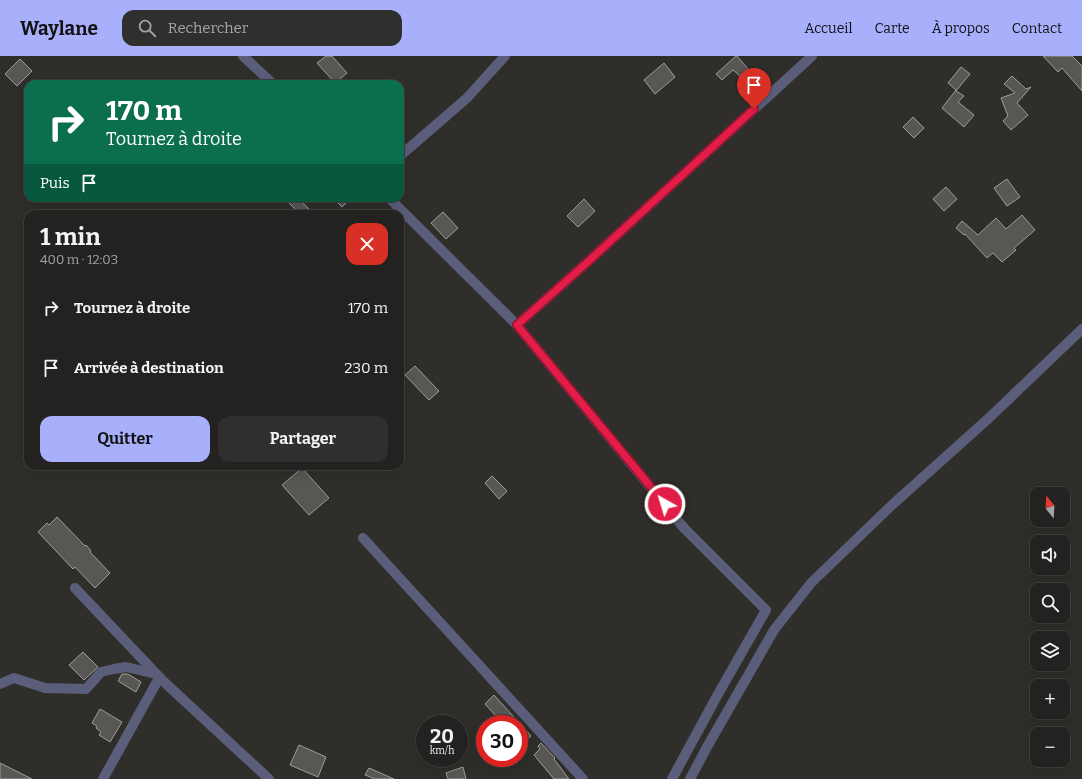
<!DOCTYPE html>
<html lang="fr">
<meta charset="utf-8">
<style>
body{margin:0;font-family:Bitter,serif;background:#2f2f2d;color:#f1f3f6;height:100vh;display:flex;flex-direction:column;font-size:15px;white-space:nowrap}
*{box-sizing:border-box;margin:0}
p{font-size:13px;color:#a3a4a5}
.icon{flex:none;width:22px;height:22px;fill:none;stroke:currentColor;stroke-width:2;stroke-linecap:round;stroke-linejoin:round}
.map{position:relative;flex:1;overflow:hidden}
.drawer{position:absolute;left:24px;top:154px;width:380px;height:260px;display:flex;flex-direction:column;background:#232220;border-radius:12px;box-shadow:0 4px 16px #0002,0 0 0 1px #403f3e}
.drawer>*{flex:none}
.hud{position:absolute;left:24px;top:24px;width:380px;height:122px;border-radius:12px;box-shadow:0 4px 16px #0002,0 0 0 1px #403f3e;background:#0b6e4f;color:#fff;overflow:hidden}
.needle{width:26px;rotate:342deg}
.tools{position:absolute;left:1030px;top:431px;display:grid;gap:8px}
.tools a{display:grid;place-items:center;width:40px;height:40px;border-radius:8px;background:#232220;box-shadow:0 4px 16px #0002,0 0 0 1px #403f3e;font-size:20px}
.speed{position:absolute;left:416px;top:659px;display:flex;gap:8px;font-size:20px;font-weight:700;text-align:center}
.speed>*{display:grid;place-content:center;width:52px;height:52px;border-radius:50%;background:#232220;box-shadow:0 4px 16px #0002,0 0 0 1px #403f3e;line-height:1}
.speed small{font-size:10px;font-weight:400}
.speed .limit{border:6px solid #d22;background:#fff;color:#111}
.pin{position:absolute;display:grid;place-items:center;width:34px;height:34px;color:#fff;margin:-41px -17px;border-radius:50% 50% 50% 0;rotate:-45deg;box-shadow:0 0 4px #0007}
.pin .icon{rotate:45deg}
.me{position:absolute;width:44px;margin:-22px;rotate:321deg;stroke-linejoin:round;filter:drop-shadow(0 0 3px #0008)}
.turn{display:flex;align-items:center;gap:14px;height:84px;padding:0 16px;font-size:18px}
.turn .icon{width:52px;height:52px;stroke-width:2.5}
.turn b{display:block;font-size:28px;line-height:34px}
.then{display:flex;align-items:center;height:38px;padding:0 16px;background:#0003;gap:8px;font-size:15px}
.round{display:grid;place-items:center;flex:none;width:42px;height:42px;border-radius:12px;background:#2f2f2d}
.headline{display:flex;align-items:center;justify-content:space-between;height:68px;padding:0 16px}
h1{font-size:24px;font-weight:700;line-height:30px}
.primary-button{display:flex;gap:8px;margin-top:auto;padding:8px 16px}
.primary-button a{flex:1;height:46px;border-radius:12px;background:#a8b0fc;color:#111;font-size:16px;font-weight:700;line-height:46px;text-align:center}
.primary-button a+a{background:#2f2f2d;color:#f1f3f6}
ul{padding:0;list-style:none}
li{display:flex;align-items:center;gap:12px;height:60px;padding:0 16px}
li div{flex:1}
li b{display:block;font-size:15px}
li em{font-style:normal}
header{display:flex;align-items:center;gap:24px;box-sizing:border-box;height:56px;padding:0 20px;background:#a8b0fc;color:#111}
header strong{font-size:19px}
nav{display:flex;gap:22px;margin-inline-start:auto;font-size:14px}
.search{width:280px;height:36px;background:#2f2f2d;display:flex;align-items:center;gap:10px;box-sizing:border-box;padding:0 14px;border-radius:12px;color:#a3a4a5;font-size:15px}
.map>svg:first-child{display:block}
.building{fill:#595754;stroke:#9f9d99}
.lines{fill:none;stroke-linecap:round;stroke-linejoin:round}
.minor{stroke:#5a5e7a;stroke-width:10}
.route-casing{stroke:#92132f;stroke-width:10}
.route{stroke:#e11d48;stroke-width:7}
</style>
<header>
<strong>Waylane</strong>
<div class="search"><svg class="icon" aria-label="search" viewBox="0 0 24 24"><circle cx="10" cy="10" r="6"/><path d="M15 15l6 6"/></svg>Rechercher</div>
<nav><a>Accueil</a><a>Carte</a><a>À propos</a><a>Contact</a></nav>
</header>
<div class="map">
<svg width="1082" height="723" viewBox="0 0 1082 723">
<rect width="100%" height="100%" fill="#2f2e2a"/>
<g class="building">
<polygon points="326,0 332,0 347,17 335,27 317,7"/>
<polygon points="736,0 737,0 748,13 740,20 733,14 722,24 716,18"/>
<polygon points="1043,0 1072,0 1082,10 1082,35 1062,12 1058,16"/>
<polygon points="20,3 32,15 17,30 5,18"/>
<polygon points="664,7 675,21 655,38 644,24"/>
<polygon points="961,11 970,18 956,35 964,40 958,46 974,59 964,71 942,52 956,34 948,27"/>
<polygon points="1012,20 1026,33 1031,31 1017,47 1028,59 1011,74 1003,65 1008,60 1001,42 1015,37 1004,28"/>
<polygon points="761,25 766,31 760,37 754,30"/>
<polygon points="913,61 924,72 914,82 903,71"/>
<polygon points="1007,123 1020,141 1007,150 994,132"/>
<polygon points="946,131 957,143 944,155 933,143"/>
<polygon points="284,142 298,142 314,158 300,158"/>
<polygon points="333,142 351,142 342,151"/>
<polygon points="584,143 595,155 578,171 567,160"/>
<polygon points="443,156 458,172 446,183 431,167"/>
<polygon points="1022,159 1035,174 1014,192 1016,194 1002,206 993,197 987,202 965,178 964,179 956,172 962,165 978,179 996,162 1006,173"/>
<polygon points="415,310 439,335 429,344 405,319"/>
<polygon points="302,412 329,442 309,459 282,429"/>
<polygon points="492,420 507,435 499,443 485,427"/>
<polygon points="57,461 85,490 86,489 91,495 90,496 110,517 95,532 75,511 73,513 38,476 47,467 49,469"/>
<polygon points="83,596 98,611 84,624 69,609"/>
<polygon points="122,618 128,618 141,626 136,636 118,625"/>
<polygon points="494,639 531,680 519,691 519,668 503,668 485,648"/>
<polygon points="100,653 122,666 110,686 99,679 101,676 96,672 97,670 92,667"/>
<polygon points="541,687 555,702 554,703 569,723 554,723 534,699 540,693 538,690"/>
<polygon points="299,689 326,701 318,721 290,709"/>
<polygon points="0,707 32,723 0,723"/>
<polygon points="463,711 466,723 448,723 446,717"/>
<polygon points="369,712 394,723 375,723 365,719"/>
</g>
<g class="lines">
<g class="minor">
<polyline points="243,0 273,28"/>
<polyline points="400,100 467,42 505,0"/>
<polyline points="389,142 517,269 684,472 766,554 717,640 672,723"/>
<polyline points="517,269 592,202 812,0"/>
<polyline points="363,482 583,723"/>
<polyline points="75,532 163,625 269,723"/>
<polyline points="0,628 14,622 45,632 86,633 101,616 114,613 126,611 156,618"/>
<polyline points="103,723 159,622"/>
<polyline points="690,723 707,691 774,574 811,527 892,449 989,362 1082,273"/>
</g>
</g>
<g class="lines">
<defs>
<polyline id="route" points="665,448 531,286 517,269 592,202 754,53"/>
</defs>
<use href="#route" class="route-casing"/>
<use href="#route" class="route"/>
</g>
</svg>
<div class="tools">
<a><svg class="needle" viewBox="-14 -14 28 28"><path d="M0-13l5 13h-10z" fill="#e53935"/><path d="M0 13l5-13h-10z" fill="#a3a4a5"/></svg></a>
<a><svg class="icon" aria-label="sound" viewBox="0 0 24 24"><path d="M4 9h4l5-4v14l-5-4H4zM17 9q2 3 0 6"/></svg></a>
<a><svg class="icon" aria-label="search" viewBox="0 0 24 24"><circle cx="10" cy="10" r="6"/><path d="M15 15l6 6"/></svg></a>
<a><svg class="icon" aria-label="layers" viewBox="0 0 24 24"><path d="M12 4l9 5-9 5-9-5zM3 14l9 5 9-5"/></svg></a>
<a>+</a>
<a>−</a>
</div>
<div class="speed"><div>20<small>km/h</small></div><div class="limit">30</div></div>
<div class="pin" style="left:754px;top:53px;background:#d93025"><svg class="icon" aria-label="arrive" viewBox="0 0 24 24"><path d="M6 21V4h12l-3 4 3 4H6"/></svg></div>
<svg class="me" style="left:665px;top:448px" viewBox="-20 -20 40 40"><circle r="17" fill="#e11d48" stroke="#fff" stroke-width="3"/><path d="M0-11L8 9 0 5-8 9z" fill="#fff"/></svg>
<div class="hud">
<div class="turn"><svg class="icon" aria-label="right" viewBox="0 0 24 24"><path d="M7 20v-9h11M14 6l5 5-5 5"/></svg><div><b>170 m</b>Tournez à droite</div></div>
<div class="then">Puis<svg class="icon" aria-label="arrive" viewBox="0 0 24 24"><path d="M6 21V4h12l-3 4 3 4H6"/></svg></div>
</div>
<section class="drawer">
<div class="headline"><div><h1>1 min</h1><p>400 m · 12:03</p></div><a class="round" style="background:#d93025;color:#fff"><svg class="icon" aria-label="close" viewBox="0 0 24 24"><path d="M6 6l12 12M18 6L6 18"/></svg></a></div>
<ul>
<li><svg class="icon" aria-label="right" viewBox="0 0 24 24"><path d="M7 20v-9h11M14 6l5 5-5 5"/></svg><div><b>Tournez à droite</b></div><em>170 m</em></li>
<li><svg class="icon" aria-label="arrive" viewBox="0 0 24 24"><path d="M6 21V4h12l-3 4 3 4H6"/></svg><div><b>Arrivée à destination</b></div><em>230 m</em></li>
</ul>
<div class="primary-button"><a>Quitter</a><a>Partager</a></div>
</section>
</div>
